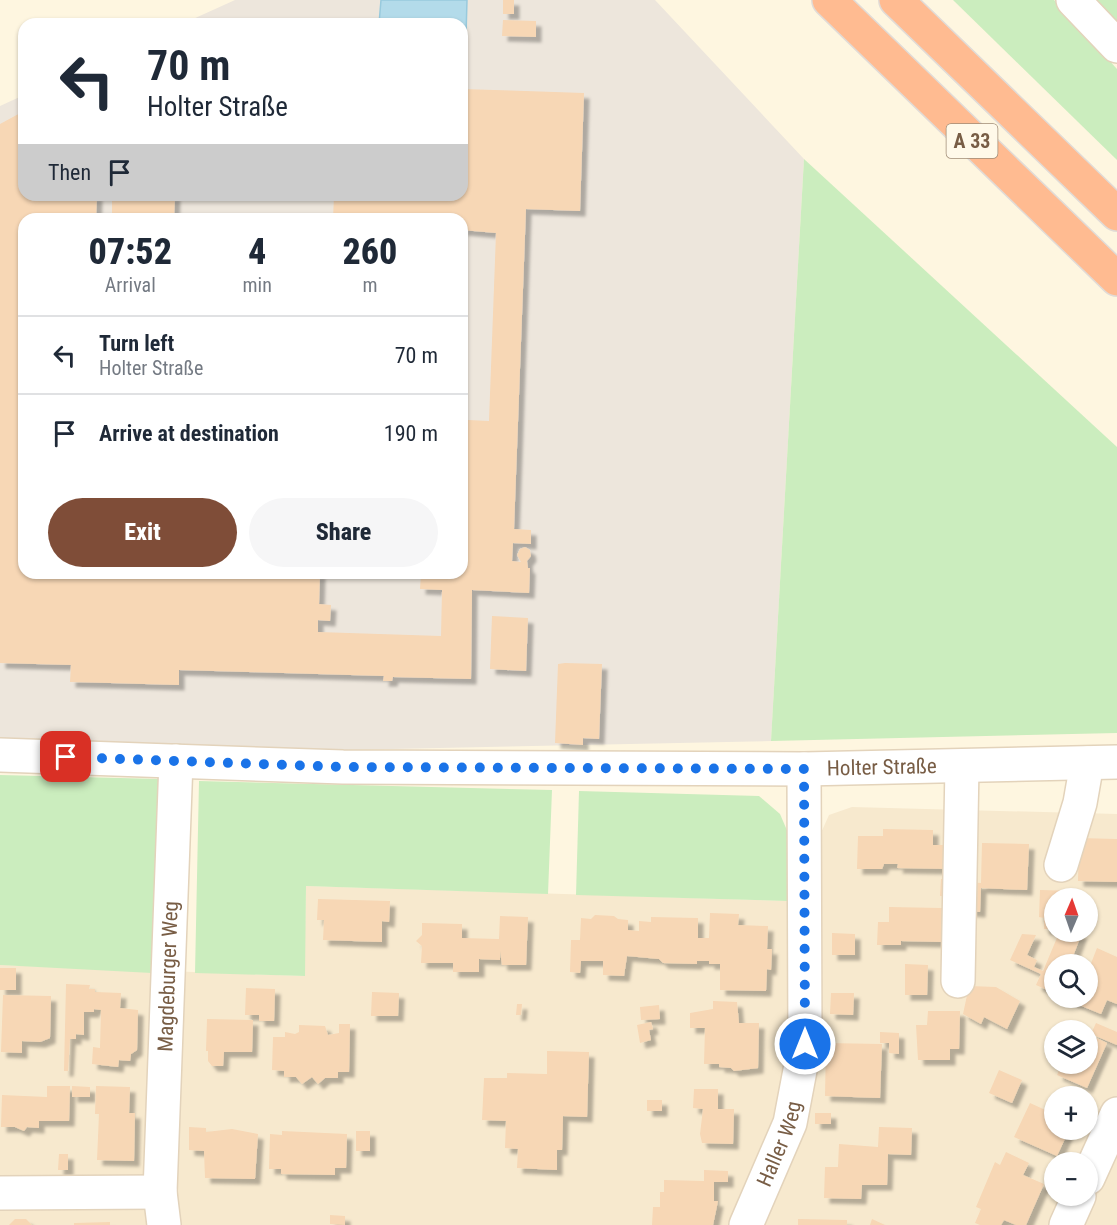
<!DOCTYPE html>
<meta charset="utf-8">
<style>
body{margin:0;font-family:"Roboto Condensed",sans-serif;background:#f6f6f7;color:#1f2937;height:100vh;display:flex;flex-direction:column;font-size:22px;white-space:nowrap}
*{box-sizing:border-box;margin:0}
p{font-size:20px;color:#747a83}
.icon{flex:none;width:33px;height:33px;fill:none;stroke:currentColor;stroke-width:2;stroke-linecap:round;stroke-linejoin:round}
.map{position:relative;flex:1;overflow:hidden}
.panel{position:absolute;left:18px;top:213px;width:450px;height:366px;display:flex;flex-direction:column;background:#fff;border-radius:18px;box-shadow:0 2px 4px #0004}
.panel>*{flex:none}
.guide{position:absolute;left:18px;top:18px;width:450px;height:183px;border-radius:18px;box-shadow:0 2px 4px #0004;background:#fff;color:#1f2937;overflow:hidden}
.needle{width:39px;rotate:2deg}
.fabs{position:absolute;left:1044px;top:888px;display:grid;gap:12px}
.fabs a{display:grid;place-items:center;width:54px;height:54px;border-radius:50%;background:#fff;box-shadow:0 2px 4px #0004;font-size:30px}
.pin{position:absolute;display:grid;place-items:center;width:51px;height:51px;color:#fff;margin:-26px;border-radius:12px;box-shadow:0 3px 9px #0006}
.me{position:absolute;width:66px;margin:-33px;rotate:0deg;stroke-linejoin:round;filter:drop-shadow(0 0 4px #0008)}
.turn{display:flex;align-items:center;gap:21px;height:126px;padding:0 30px;font-size:27px}
.turn .icon{width:78px;height:78px;stroke-width:2.5}
.turn b{display:block;font-size:42px;line-height:51px}
.then{display:flex;align-items:center;height:57px;padding:0 30px;background:#0003;gap:12px;font-size:22px}
.eta{display:flex;justify-content:space-evenly;align-items:center;height:102px;text-align:center}
.eta b{font-size:36px;font-weight:800;line-height:42px}
.button{display:flex;gap:12px;margin-top:auto;padding:12px 30px}
.button a{flex:1;height:69px;border-radius:36px;background:#7f4d38;color:#fff;font-size:24px;font-weight:800;line-height:69px;text-align:center}
.button a+a{background:#f6f6f7;color:#1f2937}
ul{padding:0;list-style:none}
li{display:flex;align-items:center;gap:18px;height:78px;padding:0 30px;border-top:2px solid #e0e1e3}
li div{flex:1}
li b{display:block;font-size:22px}
li em{font-style:normal}
.map>svg:first-child{display:block}
.residential{fill:#f7e9ce;fill-rule:evenodd}
.industrial{fill:#ede6dc;fill-rule:evenodd}
.green{fill:#cbedbe}
.water{fill:#b3dbea;stroke:#98cadd;stroke-width:1.5}
.building{fill:#f7d7b5;filter:url(#shadow)}
.lines{fill:none;stroke-linecap:round;stroke-linejoin:round}
.minor-casing{stroke:#e3d3bb;stroke-width:36}
.highway-casing{stroke:#e1dbd6;stroke-width:36}
.minor{stroke:#fff;stroke-width:33}
.highway{stroke:#ffbb91;stroke-width:33}
.route{stroke:#1a73e8;stroke-width:10;stroke-dasharray:0 18}
.labels{text-anchor:middle;stroke-width:5;stroke-linejoin:round;paint-order:stroke}
.shield{fill:#fff9e9;stroke:#a08c76;stroke-width:1.5}
.shield-label{font-size:20px;font-weight:bold;fill:#785d45}
.street-label{font-size:21px;fill:#785d45;stroke:#fff9e9}
</style>
<div class="map">
<svg width="1117" height="1225" viewBox="0 0 1117 1225">
<defs>
<filter id="shadow"><feDropShadow dx="5.5" dy="5.5" stdDeviation="1.5" flood-color="#0004"/></filter>
</defs>
<rect width="100%" height="100%" fill="#fef6e0"/>
<path class="residential" d="M852,807l265,7v411h-1117v-260l304,11 2,-90 481,15 2,-66h31l9,-20zM1054,898h34v34h-34zM1054,964h34v34h-34zM1054,1030h34v34h-34zM1054,1096h34v34h-34zM1054,1162h34v34h-34z"/>
<path class="industrial" d="M235,0h420l149,159 -33,582 -427,9 -344,-8v-636l24,-11v100h438v-171h-280zM24,219h438v354h-438z"/>
<g class="green">
<polygon points="953,0 1054,0 1117,69 1117,160"/>
<polygon points="1085,0 1117,0 1117,32"/>
<polygon points="804,159 1117,447 1117,733 771,741"/>
<polygon points="0,775 160,779 152,973 0,965"/>
<polygon points="199,781 552,790 548,894 306,886 305,976 195,973"/>
<polygon points="579,791 759,796 780,814 789,835 787,901 576,895"/>
</g>
<polygon class="water" points="381,0 467,0 466,35 462,35 462,24 379,24"/>
<g class="building">
<rect x="503" y="0" width="11" height="14"/>
<polygon points="503,20 536,21 536,37 502,36"/>
<polygon points="462,89 584,93 580,211 526,209 514,529 531,530 531,544 513,543 512,561 521,562 517,555 520,549 525,547 530,550 531,556 527,561 528,568 530,568 529,593 472,590 471,679 393,677 392,681 383,681 384,676 179,670 179,685 110,683 70,682 71,665 0,663 0,124 24,111 24,195 97,195 96,219 24,219 24,573 320,573 319,604 331,605 330,621 318,620 318,632 441,636 442,590 420,589 421,573 462,573 462,435 468,435 468,420 489,421 496,233 462,230 462,219 333,219 334,195 462,195"/>
<polygon points="112,195 175,195 174,219 112,219"/>
<polygon points="492,616 528,618 526,671 490,669"/>
<polygon points="565,663 602,664 599,739 583,738 583,745 555,743 558,664"/>
<polygon points="883,829 933,830 933,845 949,845 949,869 897,868 898,864 884,864 882,869 857,869 858,836 883,836"/>
<polygon points="1079,838 1117,839 1117,882 1078,881"/>
<polygon points="982,843 1029,844 1027,890 981,888 980,912 968,911 969,882 981,883"/>
<polygon points="941,879 954,880 954,896 940,896"/>
<polygon points="1040,890 1078,891 1078,898 1054,898 1054,929 1044,929 1044,918 1039,917"/>
<polygon points="318,899 390,901 389,922 382,921 382,942 323,940 324,920 317,920"/>
<polygon points="889,907 942,908 941,942 901,941 901,945 877,945 878,922 889,922"/>
<polygon points="710,913 739,914 738,925 768,926 767,949 772,949 771,970 767,969 766,991 720,990 720,964 709,964 709,961 697,961 697,964 663,963 659,959 627,956 624,976 603,975 603,961 581,961 580,973 570,972 571,940 580,940 581,918 591,919 595,915 614,916 618,919 628,920 628,930 639,931 639,921 651,922 651,917 698,918 698,938 709,938"/>
<polygon points="500,916 528,917 526,965 502,965 500,951 500,960 479,959 479,972 453,972 453,963 421,963 422,946 416,941 422,935 422,923 462,924 462,938 499,939"/>
<polygon points="832,933 855,934 855,955 832,955"/>
<polygon points="1059,933 1082,933 1070,964 1054,964 1054,993 1036,985 1041,974 1010,960 1022,934 1036,935 1027,955 1037,960 1034,967 1043,971"/>
<polygon points="1097,948 1117,957 1117,1004 1107,1000 1101,1014 1067,1000 1069,998 1088,998 1088,971"/>
<polygon points="905,964 928,965 927,995 905,995"/>
<rect x="0" y="968" width="16" height="22"/>
<polygon points="66,984 90,985 89,989 95,989 95,992 121,993 120,1008 138,1010 137,1050 131,1054 130,1061 119,1060 118,1067 92,1064 93,1047 100,1048 101,1010 94,1009 94,1012 84,1012 84,1035 76,1034 76,1039 70,1039 68,1071 64,1071"/>
<polygon points="969,986 996,987 1020,1001 1007,1029 984,1017 981,1024 963,1014"/>
<polygon points="246,988 275,989 274,1021 259,1021 259,1015 245,1015"/>
<polygon points="372,992 399,993 398,1016 371,1016"/>
<polygon points="831,993 854,993 853,1015 830,1014"/>
<polygon points="3,995 51,996 50,1038 40,1042 22,1041 22,1053 1,1052"/>
<polygon points="713,1001 737,1002 739,1023 759,1023 758,1068 734,1071 731,1068 719,1067 719,1064 704,1064 705,1028 690,1028 690,1013 713,1009"/>
<polygon points="517,1004 522,1004 521,1015 516,1015"/>
<polygon points="659,1005 660,1019 641,1020 640,1007"/>
<polygon points="928,1011 960,1011 959,1049 950,1049 950,1060 918,1060 916,1025 927,1025"/>
<polygon points="207,1019 253,1020 252,1052 224,1052 223,1066 212,1066 208,1061 208,1051 206,1051"/>
<polygon points="651,1022 653,1029 649,1030 651,1040 640,1043 637,1025"/>
<polygon points="1096,1023 1117,1032 1117,1045 1091,1034"/>
<polygon points="339,1024 350,1024 349,1072 338,1072 338,1078 325,1078 318,1084 312,1077 302,1084 296,1077 284,1077 284,1071 272,1070 273,1037 285,1037 285,1032 295,1034 299,1032 299,1025 325,1026 328,1035 339,1033"/>
<polygon points="1059,1024 1074,1030 1056,1030"/>
<polygon points="880,1032 899,1033 899,1054 889,1053 889,1043 880,1043"/>
<polygon points="1088,1034 1107,1043 1087,1088 1057,1075 1062,1064 1088,1064"/>
<polygon points="826,1043 882,1044 880,1098 825,1096"/>
<polygon points="547,1051 589,1052 587,1117 563,1116 562,1150 557,1150 557,1170 517,1168 518,1149 505,1148 506,1121 482,1120 484,1078 507,1078 507,1073 547,1074"/>
<polygon points="999,1070 1022,1080 1012,1103 989,1093"/>
<polygon points="47,1086 70,1086 69,1121 39,1121 39,1128 27,1127 24,1131 15,1127 1,1127 2,1095 47,1097"/>
<polygon points="72,1086 90,1087 90,1097 72,1097"/>
<polygon points="96,1086 130,1087 129,1113 135,1113 134,1161 97,1160 99,1114 95,1114"/>
<polygon points="694,1089 718,1089 718,1109 734,1109 733,1144 702,1143 700,1134 703,1109 693,1108"/>
<rect x="647" y="1100" width="15" height="11"/>
<polygon points="1030,1103 1054,1114 1054,1130 1069,1130 1057,1156 1014,1137"/>
<rect x="815" y="1113" width="16" height="11"/>
<polygon points="189,1127 206,1128 206,1132 232,1129 258,1134 255,1179 205,1178 204,1151 189,1150"/>
<polygon points="879,1127 912,1128 911,1155 888,1154 887,1185 862,1185 861,1199 824,1198 825,1167 838,1167 839,1144 878,1147"/>
<polygon points="282,1131 347,1134 346,1168 335,1168 335,1175 281,1174 281,1169 269,1169 270,1134 282,1135"/>
<rect x="356" y="1131" width="14" height="20"/>
<polygon points="1006,1152 1029,1163 1023,1175 1044,1184 1026,1225 1016,1225 1004,1220 1001,1225 980,1225 975,1223 981,1209 976,1207 995,1162 1000,1165"/>
<polygon points="59,1154 68,1154 68,1170 58,1170"/>
<polygon points="704,1170 728,1171 728,1182 714,1182 714,1201 718,1201 713,1225 652,1225 653,1207 660,1207 660,1192 664,1192 664,1180 704,1181"/>
<polygon points="330,1215 345,1216 345,1225 330,1224"/>
<polygon points="15,1219 26,1219 32,1225 9,1225"/>
<polygon points="798,1219 847,1220 847,1225 798,1225"/>
<polygon points="872,1219 885,1225 870,1225"/>
<polygon points="110,1222 110,1225 74,1225 74,1223"/>
</g>
<g class="lines">
<defs>
<g id="minor">
<polyline points="1073,0 1117,46"/>
<path id="s1" d="M0,755l343,12 461,2 313,-7"/>
<polyline points="1061,865 1080,803 1087,763"/>
<polyline points="958,981 962,766"/>
<polyline points="1088,1178 1117,1114"/>
<polyline points="0,1193 160,1192"/>
<path id="s2" d="M164,1225l-4,-33 16,-431"/>
<path id="s3" d="M746,1225l44,-102 15,-79 -1,-275"/>
<polyline points="1066,1225 1079,1196"/>
</g>
<g id="highway">
<polyline points="829,0 1117,279"/>
<polyline points="896,0 1117,214"/>
</g>
</defs>
<use href="#minor" class="minor-casing"/>
<use href="#highway" class="highway-casing"/>
<use href="#minor" class="minor"/>
<use href="#highway" class="highway"/>
</g>
<g class="lines">
<polyline class="route" points="66,757 343,767 804,769 805,1044"/>
</g>
<g class="labels">
<rect class="shield" x="946.5" y="124" width="51" height="34" rx="4.5"/>
<g class="shield-label">
<text x="972" y="148">A 33</text>
</g>
<g class="street-label">
<text dy="7" stroke="none"><textPath href="#s1" startOffset="882">Holter Straße</textPath></text>
<text dy="7" stroke="none"><textPath href="#s2" startOffset="249">Magdeburger Weg</textPath></text>
<text dy="7" stroke="none"><textPath href="#s3" startOffset="88">Haller Weg</textPath></text>
</g>
</g>
</svg>
<div class="fabs">
<a><svg class="needle" viewBox="-14 -14 28 28"><path d="M0-13l5 13h-10z" fill="#e53935"/><path d="M0 13l5-13h-10z" fill="#747a83"/></svg></a>
<a><svg class="icon" aria-label="search" viewBox="0 0 24 24"><circle cx="10" cy="10" r="6"/><path d="M15 15l6 6"/></svg></a>
<a><svg class="icon" aria-label="layers" viewBox="0 0 24 24"><path d="M12 4l9 5-9 5-9-5zM3 14l9 5 9-5"/></svg></a>
<a>+</a>
<a>−</a>
</div>
<div class="pin" style="left:66px;top:757px;background:#d93025"><svg class="icon" aria-label="arrive" viewBox="0 0 24 24"><path d="M6 21V4h12l-3 4 3 4H6"/></svg></div>
<svg class="me" style="left:805px;top:1044px" viewBox="-20 -20 40 40"><circle r="17" fill="#1a73e8" stroke="#fff" stroke-width="3"/><path d="M0-11L8 9 0 5-8 9z" fill="#fff"/></svg>
<div class="guide">
<div class="turn"><svg class="icon" aria-label="left" viewBox="0 0 24 24"><path d="M17 20v-9H6M10 6l-5 5 5 5"/></svg><div><b>70 m</b>Holter Straße</div></div>
<div class="then">Then<svg class="icon" aria-label="arrive" viewBox="0 0 24 24"><path d="M6 21V4h12l-3 4 3 4H6"/></svg></div>
</div>
<section class="panel">
<div class="eta">
<div><b>07:52</b><p>Arrival</p></div>
<div><b>4</b><p>min</p></div>
<div><b>260</b><p>m</p></div>
</div>
<ul>
<li><svg class="icon" aria-label="left" viewBox="0 0 24 24"><path d="M17 20v-9H6M10 6l-5 5 5 5"/></svg><div><b>Turn left</b><p>Holter Straße</p></div><em>70 m</em></li>
<li><svg class="icon" aria-label="arrive" viewBox="0 0 24 24"><path d="M6 21V4h12l-3 4 3 4H6"/></svg><div><b>Arrive at destination</b></div><em>190 m</em></li>
</ul>
<div class="button"><a>Exit</a><a>Share</a></div>
</section>
</div>
